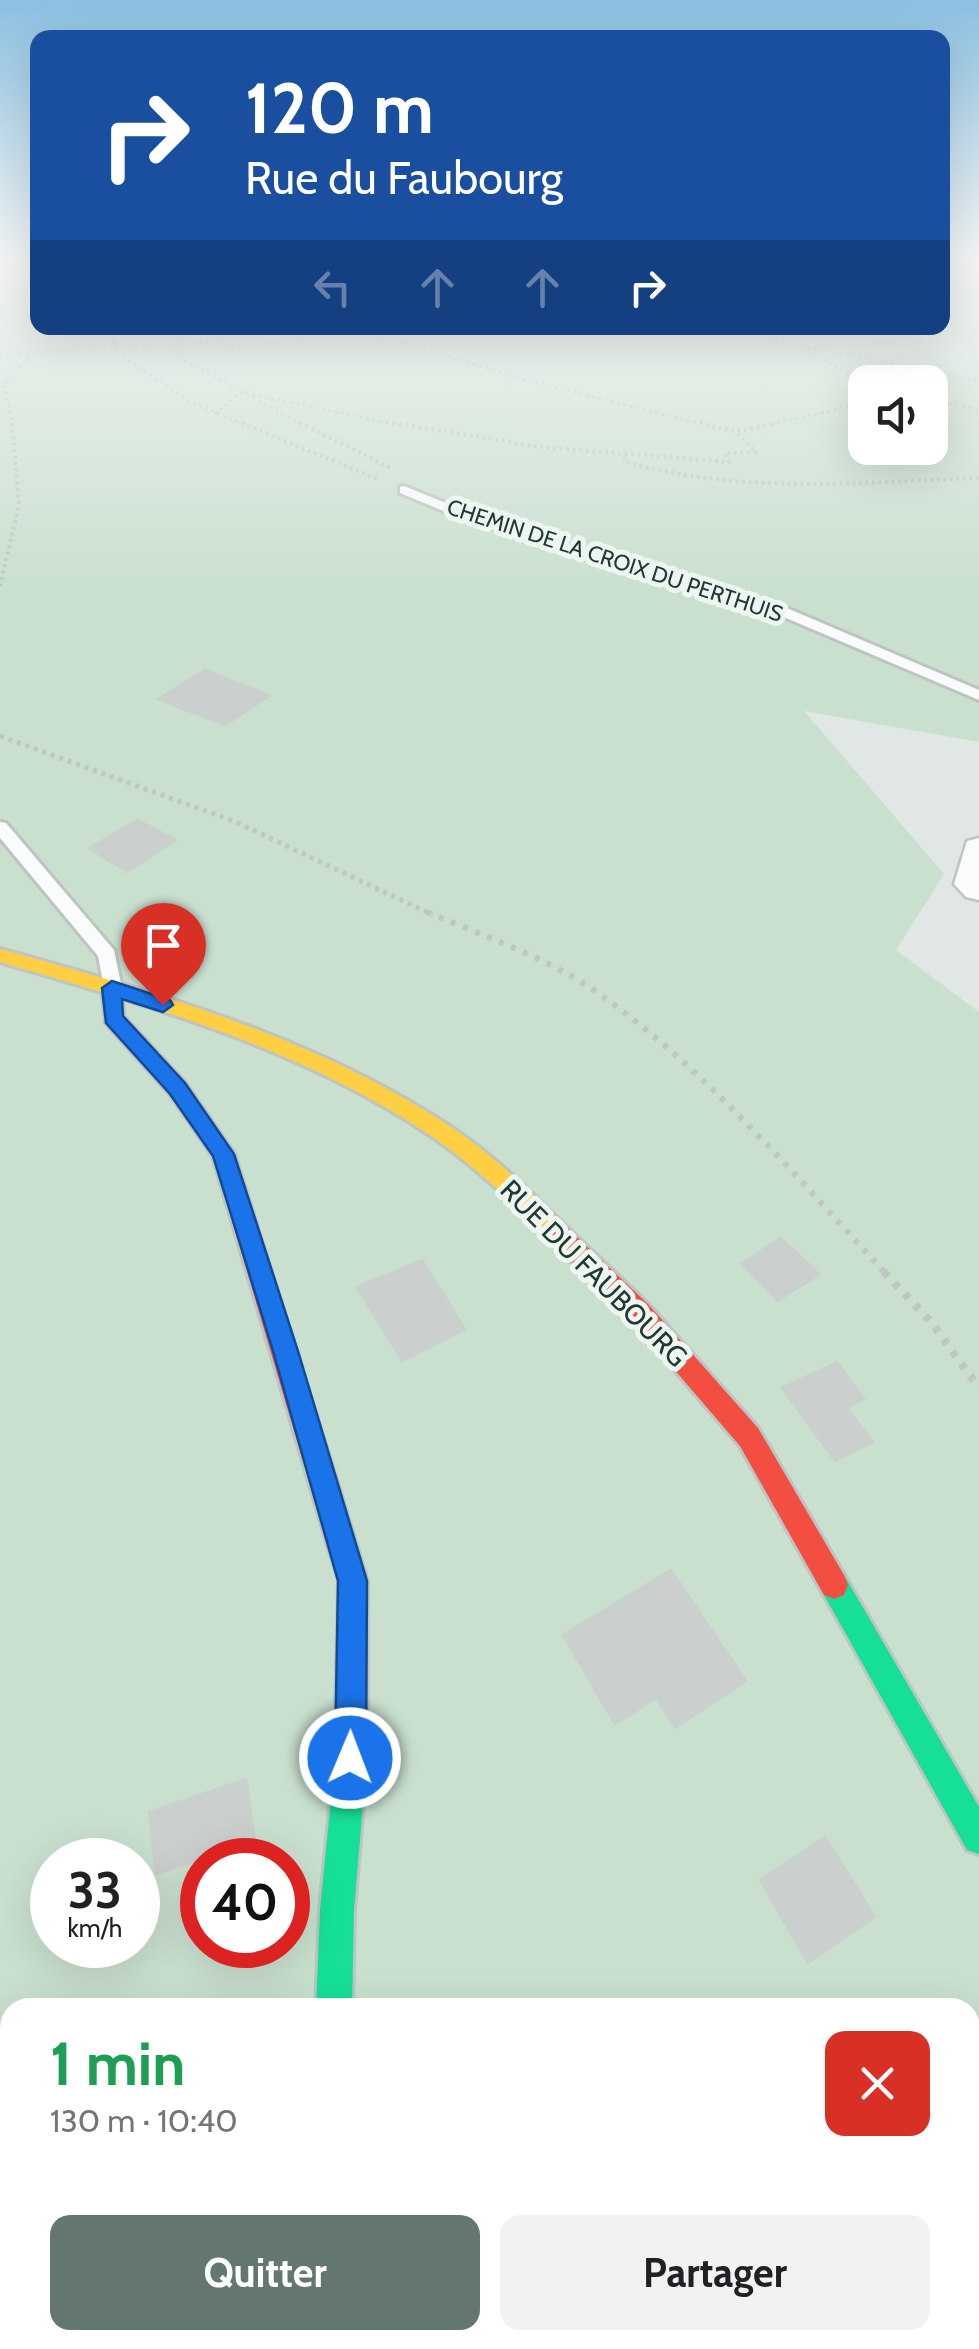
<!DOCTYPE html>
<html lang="fr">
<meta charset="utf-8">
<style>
body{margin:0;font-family:Cabin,sans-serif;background:#f2f2f2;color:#202124;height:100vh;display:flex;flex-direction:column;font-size:38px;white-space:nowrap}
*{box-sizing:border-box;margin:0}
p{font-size:32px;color:#757577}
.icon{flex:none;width:55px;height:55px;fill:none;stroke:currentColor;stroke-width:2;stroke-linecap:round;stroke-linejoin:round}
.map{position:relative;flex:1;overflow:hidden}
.sheet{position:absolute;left:0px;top:1998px;width:980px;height:352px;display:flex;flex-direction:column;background:#fff;border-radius:30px 30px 0 0;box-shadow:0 10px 40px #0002}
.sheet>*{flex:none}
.guide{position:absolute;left:30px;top:30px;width:920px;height:305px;border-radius:20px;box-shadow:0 10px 40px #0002;background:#1a4fa0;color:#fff;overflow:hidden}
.buttons{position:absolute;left:848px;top:365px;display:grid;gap:20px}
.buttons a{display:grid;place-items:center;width:100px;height:100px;border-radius:20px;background:#fff;box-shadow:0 10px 40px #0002;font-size:50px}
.speed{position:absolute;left:30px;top:1838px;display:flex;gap:20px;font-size:50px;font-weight:700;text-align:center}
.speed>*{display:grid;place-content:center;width:130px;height:130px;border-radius:50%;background:#fff;box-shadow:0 10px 40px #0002;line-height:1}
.speed small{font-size:25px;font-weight:400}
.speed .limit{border:15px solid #d22;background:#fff;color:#111}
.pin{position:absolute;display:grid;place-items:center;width:85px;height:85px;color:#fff;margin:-102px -42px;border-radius:50% 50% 50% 0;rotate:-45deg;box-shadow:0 0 10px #0007}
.pin .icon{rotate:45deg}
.me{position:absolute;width:110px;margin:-55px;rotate:1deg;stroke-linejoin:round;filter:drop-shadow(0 0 8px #0008)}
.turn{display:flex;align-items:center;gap:35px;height:210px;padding:0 50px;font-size:45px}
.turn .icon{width:130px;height:130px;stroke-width:2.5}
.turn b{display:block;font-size:70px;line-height:85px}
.lanes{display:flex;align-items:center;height:95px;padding:0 50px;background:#0003;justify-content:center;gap:50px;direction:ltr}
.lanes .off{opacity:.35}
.round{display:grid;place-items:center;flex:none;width:105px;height:105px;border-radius:20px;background:#f2f2f2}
.head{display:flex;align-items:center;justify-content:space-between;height:170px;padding:0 50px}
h1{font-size:60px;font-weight:700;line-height:75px;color:#1e9e55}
.action{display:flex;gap:20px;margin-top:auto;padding:20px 50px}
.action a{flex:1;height:115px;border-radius:20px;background:#647670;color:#fff;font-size:40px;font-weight:700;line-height:115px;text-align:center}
.action a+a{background:#f2f2f2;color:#202124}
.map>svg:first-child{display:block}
.green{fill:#c9e0cf;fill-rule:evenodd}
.building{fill:#cbd0ce;stroke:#cad0cd;stroke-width:2.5}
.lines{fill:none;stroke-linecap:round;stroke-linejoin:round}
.lane-casing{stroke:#bec4c1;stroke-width:6}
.street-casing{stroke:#bec4c1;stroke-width:5}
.fast-casing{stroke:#bdc4c1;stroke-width:6}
.slow-casing{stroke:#bdc4c1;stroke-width:6}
.jam-casing{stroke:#bdc4c1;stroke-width:6}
.path-far4{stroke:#bec7c4;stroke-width:2.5;stroke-dasharray:2.5 4;stroke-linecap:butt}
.path-far3{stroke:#bec7c4;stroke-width:4;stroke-dasharray:2.5 4;stroke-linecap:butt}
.path-far2{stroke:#bec7c4;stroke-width:5;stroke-dasharray:4 5;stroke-linecap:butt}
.path-far1{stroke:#bec7c4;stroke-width:6;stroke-dasharray:5 8;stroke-linecap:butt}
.path{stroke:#bec7c4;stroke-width:8;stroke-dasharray:6 9;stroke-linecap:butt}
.lane{fill:#fafbfb;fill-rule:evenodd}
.street{fill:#fafbfb;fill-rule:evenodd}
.fast{fill:#16e098;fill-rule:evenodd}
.slow{fill:#ffcf43;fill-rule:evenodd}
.jam{fill:#f24e42;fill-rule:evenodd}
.route{fill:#1a73e8;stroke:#114b97;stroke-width:2.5}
.labels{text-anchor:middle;stroke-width:10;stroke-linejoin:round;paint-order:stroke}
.far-street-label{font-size:22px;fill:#203931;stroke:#eef6f2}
.street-label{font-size:28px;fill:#203931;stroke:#eef6f2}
</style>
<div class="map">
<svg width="979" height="2349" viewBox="0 0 979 2349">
<rect width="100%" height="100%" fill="#e1e7e4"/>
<path class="green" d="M0,261h37l1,67h904l1,-67h36v481l-175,-31 140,163 -48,76 83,62v1337h-979zM865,382h65v66h-65zM52,1860h86v85h-86zM202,1860h86v85h-86zM10,2008h960v332h-960z"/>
<g class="building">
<polygon points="205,670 270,696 225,725 158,699"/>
<polygon points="138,820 176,840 127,872 89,848"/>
<polygon points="781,1238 819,1274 778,1301 741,1264"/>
<polygon points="422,1260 465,1329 402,1361 357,1287"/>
<polygon points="837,1362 864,1399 847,1408 873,1442 835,1461 782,1388"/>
<polygon points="671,1570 746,1681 675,1728 656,1698 615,1724 563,1635"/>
<polygon points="246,1779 255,1840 156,1874 149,1812"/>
<polygon points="825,1837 875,1917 808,1963 760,1880"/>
</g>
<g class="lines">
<defs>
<g id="lane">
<polygon points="404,486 478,516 650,570 775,603 979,690 979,700 765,609 640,576 470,522 400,493 400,487"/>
<polygon points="0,822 6,823 114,950 122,988 119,993 105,993 98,956 0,838"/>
</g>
<g id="street">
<polygon points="979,838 979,900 966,897 954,884 967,841"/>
<polygon points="278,2340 358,2340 358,2349 276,2349"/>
</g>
<g id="fast">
<polygon points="326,1479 336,1483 340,1492 367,1581 367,1758 354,1910 352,2008 316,2008 320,1910 335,1758 339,1581 312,1492 316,1483"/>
<polygon points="834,1571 844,1575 979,1807 979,1854 967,1850 824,1595 820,1585 824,1575"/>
</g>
<path id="slow" d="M0,949c152,42 308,86 442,172 46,29 84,66 122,104l4,7 -4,7h-16c-38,-39 -75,-75 -120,-105 -129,-87 -281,-129 -428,-172z"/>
<g id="jam">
<polygon points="112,981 122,988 123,1016 185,1083 234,1154 340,1492 336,1501 326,1505 316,1501 312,1492 213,1156 171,1095 106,1023 102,988"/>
<polygon points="556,1222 564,1225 648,1304 758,1428 844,1575 848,1585 844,1595 834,1599 824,1595 740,1446 630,1318 548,1239 544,1232 548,1225"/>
</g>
</defs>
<use href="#lane" class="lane-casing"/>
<use href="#street" class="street-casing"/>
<use href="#fast" class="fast-casing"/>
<use href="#slow" class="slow-casing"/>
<use href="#jam" class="jam-casing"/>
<g class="path-far4">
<polyline points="0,312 38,313"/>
<polyline points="112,328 116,352 189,401 248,426"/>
<polyline points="168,328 180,340 182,359 305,426"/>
<polyline points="712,328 979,381"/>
<polyline points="180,340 247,347 327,334 389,337 515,377 710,426"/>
<polyline points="807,349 865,385"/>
<polyline points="0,355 32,353"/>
<polyline points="930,401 979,409"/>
<polyline points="215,414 240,392 404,426"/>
<polyline points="13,426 4,384 33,353 114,346 181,347"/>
<polyline points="764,426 865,403"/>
</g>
<g class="path-far3">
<polyline points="242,423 380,480"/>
<polyline points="300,423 391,468"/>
<polyline points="393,423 539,447 729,462 725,453 756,452 736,432 776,423"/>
<polyline points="700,423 736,432"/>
<path d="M624,457l2,5c119,33 231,20 353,16"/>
<polyline points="0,586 19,505 12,423"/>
</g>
<polyline class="path-far2" points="0,736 236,822 433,915"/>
<path class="path-far1" d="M427,912c59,25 125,47 178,86 105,76 194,182 282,277"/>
<polyline class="path" points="884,1272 931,1322 979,1388"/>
<use href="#lane" class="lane"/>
<use href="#street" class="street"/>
<use href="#fast" class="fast"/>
<use href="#slow" class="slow"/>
<use href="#jam" class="jam"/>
</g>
<linearGradient id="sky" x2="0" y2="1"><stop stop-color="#8bc0e1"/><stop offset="0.44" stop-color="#f2f4f3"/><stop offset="1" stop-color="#f2f4f3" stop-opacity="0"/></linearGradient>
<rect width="979" height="590" fill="url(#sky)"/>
<polygon class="route" points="112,981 170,1000 173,1005 163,1012 122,999 123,1016 185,1083 234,1154 298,1351 367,1581 366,1758 362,1769 350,1774 339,1769 335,1758 338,1581 273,1351 213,1156 170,1094 106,1023 102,988"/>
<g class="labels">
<g class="far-street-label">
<text transform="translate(615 560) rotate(18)" y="8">CHEMIN DE LA CROIX DU PERTHUIS</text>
</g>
<g class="street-label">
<text transform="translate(594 1273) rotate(45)" y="10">RUE DU FAUBOURG</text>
</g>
</g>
</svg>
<div class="buttons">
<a><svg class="icon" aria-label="sound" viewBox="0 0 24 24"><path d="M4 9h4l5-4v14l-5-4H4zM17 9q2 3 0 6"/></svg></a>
</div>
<div class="speed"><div>33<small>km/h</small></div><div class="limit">40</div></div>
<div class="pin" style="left:163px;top:1005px;background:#d93025"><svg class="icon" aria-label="arrive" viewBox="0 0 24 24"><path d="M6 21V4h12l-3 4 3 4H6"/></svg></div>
<svg class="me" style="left:350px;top:1758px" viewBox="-20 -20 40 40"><circle r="17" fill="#1a73e8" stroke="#fff" stroke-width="3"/><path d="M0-11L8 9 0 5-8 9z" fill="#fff"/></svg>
<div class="guide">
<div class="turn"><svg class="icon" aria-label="right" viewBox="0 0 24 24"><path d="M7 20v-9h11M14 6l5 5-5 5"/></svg><div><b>120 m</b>Rue du Faubourg</div></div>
<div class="lanes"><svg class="icon off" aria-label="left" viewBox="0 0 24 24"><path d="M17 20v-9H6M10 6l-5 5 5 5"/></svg><svg class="icon off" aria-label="ahead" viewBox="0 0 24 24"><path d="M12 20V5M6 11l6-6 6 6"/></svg><svg class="icon off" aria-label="ahead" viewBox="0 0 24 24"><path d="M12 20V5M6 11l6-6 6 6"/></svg><svg class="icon" aria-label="right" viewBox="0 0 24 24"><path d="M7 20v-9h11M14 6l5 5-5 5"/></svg></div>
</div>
<section class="sheet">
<div class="head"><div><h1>1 min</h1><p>130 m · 10:40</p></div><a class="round" style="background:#d93025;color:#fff"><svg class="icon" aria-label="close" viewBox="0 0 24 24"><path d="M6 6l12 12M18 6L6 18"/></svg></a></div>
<div class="action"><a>Quitter</a><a>Partager</a></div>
</section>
</div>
